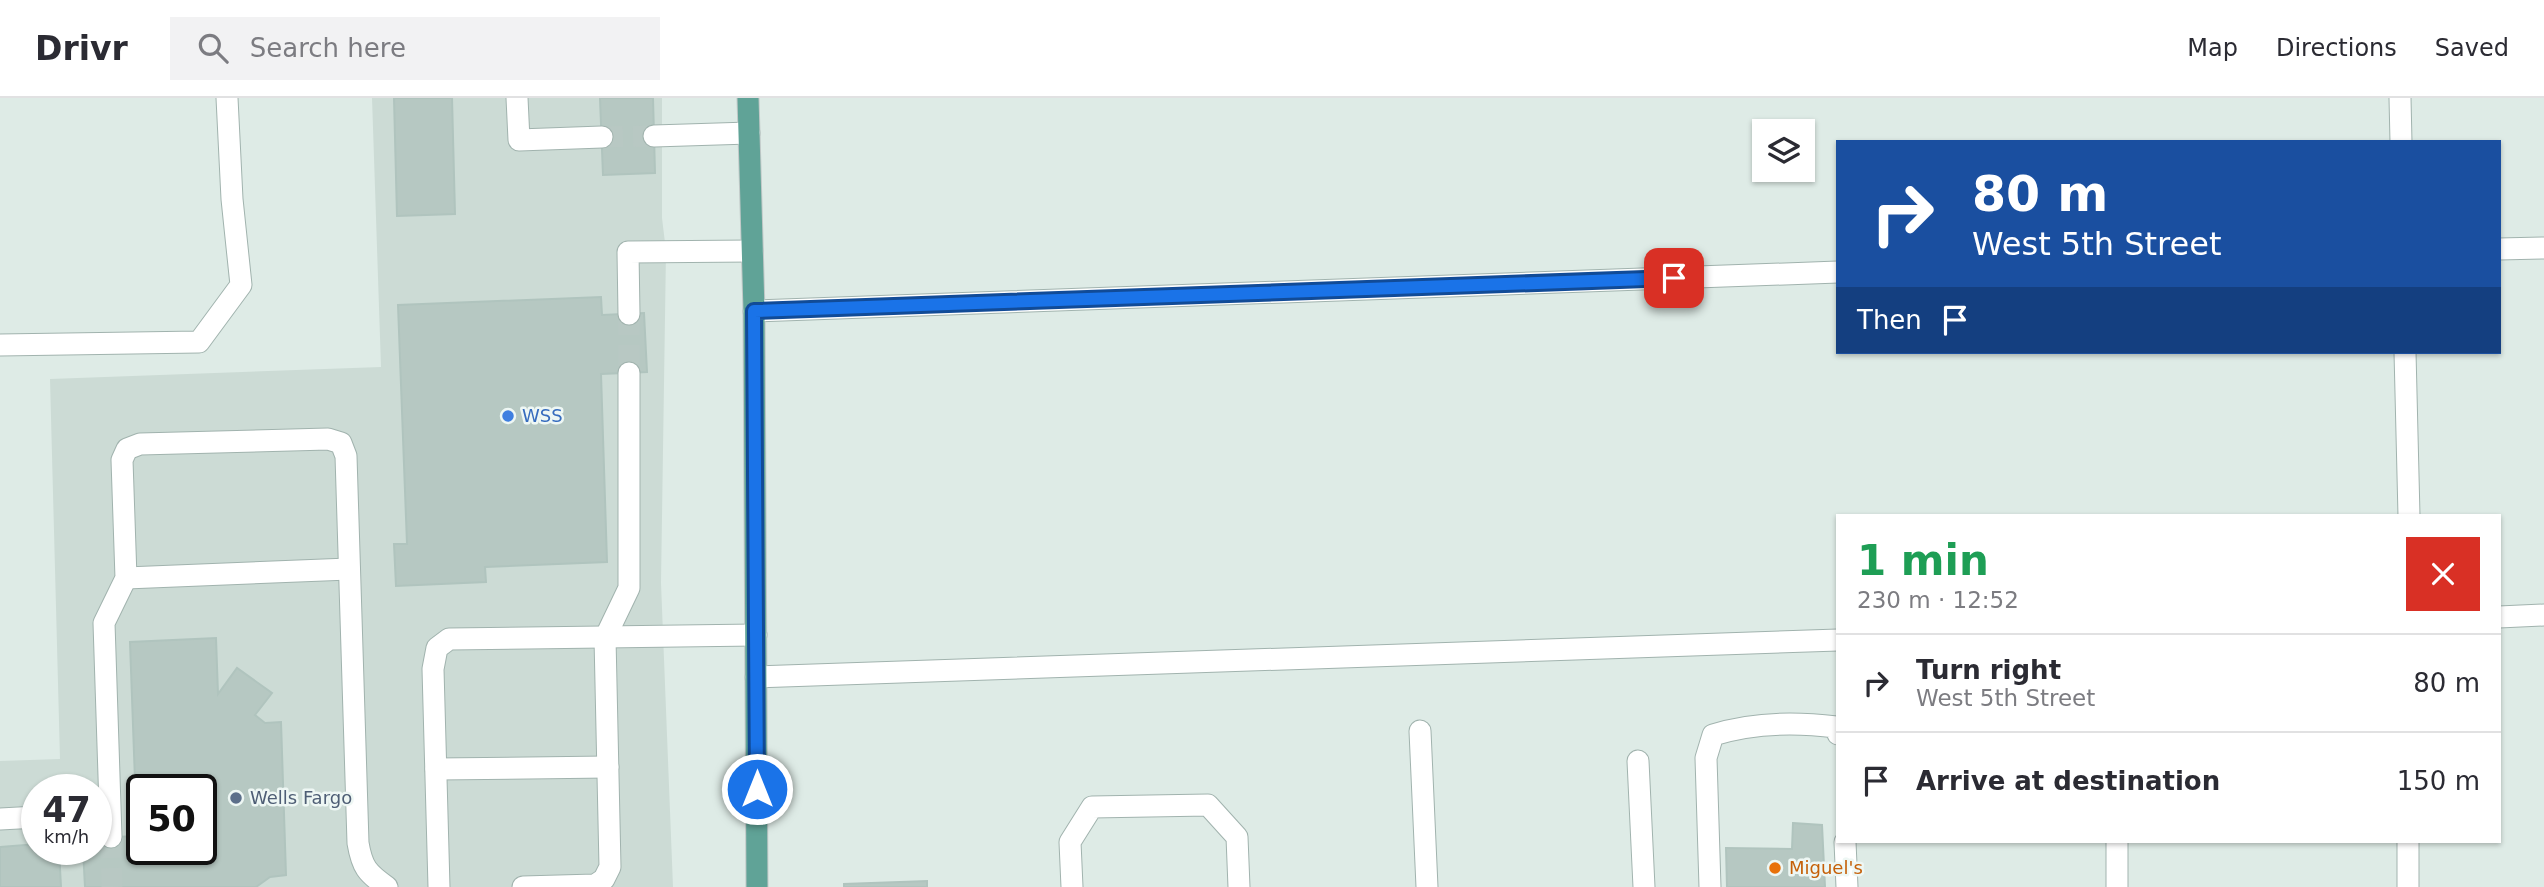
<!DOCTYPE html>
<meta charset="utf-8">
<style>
body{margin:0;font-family:"DejaVu Sans",sans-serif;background:#f2f2f3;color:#2b2b33;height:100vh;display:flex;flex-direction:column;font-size:26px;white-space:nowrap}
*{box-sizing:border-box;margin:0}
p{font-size:23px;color:#7c7c81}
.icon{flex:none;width:38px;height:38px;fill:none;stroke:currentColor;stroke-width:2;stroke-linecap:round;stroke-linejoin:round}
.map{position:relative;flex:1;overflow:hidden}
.sheet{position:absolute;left:1836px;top:416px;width:665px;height:329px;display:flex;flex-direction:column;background:#fff;border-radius:0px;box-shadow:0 2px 5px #0004}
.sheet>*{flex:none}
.hud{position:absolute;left:1836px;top:42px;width:665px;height:214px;border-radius:0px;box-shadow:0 2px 5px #0004;background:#1a4fa0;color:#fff;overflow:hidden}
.fabs{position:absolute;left:1752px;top:21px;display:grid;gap:14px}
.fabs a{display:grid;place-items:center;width:63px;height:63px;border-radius:0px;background:#fff;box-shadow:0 2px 5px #0004;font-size:35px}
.speed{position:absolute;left:21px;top:676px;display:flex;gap:14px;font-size:35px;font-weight:700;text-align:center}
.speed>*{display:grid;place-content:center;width:91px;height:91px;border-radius:50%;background:#fff;box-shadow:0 2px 5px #0004;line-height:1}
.speed small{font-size:18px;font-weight:400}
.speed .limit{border:4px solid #111;border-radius:10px;background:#fff;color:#111}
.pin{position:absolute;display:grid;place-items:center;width:60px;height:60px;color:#fff;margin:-30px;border-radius:14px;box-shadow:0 4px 10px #0006}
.me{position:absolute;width:77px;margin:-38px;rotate:0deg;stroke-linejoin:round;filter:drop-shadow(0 0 5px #0008)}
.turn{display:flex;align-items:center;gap:24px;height:147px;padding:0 21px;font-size:32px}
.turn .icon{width:91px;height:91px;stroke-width:2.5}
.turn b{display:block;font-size:49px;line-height:60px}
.then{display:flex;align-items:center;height:66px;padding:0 21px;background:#0003;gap:14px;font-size:26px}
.round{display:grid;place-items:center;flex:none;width:74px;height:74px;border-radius:0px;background:#f2f2f3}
.head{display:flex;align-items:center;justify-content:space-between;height:119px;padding:0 21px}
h1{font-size:42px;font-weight:800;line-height:52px;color:#1e9e55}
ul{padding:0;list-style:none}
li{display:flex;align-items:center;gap:21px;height:98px;padding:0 21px;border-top:2px solid #e1e1e2}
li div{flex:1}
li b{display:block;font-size:26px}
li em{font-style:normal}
header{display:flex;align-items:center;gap:42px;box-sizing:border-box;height:98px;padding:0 35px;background:#fff;border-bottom:2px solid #e1e1e2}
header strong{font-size:33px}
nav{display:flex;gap:38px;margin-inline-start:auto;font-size:24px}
.search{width:490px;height:63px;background:#f2f2f3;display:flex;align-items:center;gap:18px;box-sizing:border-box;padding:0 24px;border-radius:0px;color:#7c7c81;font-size:26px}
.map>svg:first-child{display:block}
.built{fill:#ccdbd5;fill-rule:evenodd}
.building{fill:#b6c8c2;stroke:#b0c4be;stroke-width:2;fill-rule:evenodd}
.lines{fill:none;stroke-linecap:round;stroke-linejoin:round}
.minor-tunnel{stroke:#b8c8c3;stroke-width:21;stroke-dasharray:21 10;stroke-linecap:butt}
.minor-casing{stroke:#a1b3ae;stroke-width:23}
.major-casing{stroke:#c0c8c7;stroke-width:23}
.minor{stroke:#fff;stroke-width:21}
.major{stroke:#60a397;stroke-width:21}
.route-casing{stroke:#114b97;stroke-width:18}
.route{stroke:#1a73e8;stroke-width:12}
.shop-dot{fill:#3f7fe0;stroke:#eef7f4;stroke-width:2.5}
.service-dot{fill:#5c6f8a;stroke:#eef7f4;stroke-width:2.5}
.food-dot{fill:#e8710a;stroke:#eef7f4;stroke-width:2.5}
.labels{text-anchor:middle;stroke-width:5;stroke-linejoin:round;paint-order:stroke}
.shop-label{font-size:18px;fill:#366cbe;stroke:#eef7f4;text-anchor:start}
.service-label{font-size:18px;fill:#4e5e75;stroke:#eef7f4;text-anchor:start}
.food-label{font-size:18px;fill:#c56008;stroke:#eef7f4;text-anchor:start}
</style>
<header>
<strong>Drivr</strong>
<div class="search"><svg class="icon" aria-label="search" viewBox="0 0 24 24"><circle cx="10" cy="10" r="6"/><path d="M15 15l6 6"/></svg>Search here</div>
<nav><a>Map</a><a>Directions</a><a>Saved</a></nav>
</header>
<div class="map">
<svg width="2544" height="789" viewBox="0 0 2544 789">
<rect width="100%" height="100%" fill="#deebe6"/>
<path class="built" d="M372,0h290v120l4,33 -5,332 12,304h-673v-126l60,-2 -10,-380 331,-12zM37,691h59v60h-59zM142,691h59v60h-59z"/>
<g class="building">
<polygon points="394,0 452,0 455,116 397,118"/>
<polygon points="600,0 653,0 655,75 603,77"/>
<polygon points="601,199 602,217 644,215 647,274 601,276 607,464 485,469 486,484 396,488 394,446 407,446 398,207"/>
<path d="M216,540l2,56 19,-26 35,25 -17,22 10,8 16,-1 5,153 -16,2 -14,10h-171l-2,-38h13v-11l41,-2 -7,-194zM142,691h59v60h-59z"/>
<polygon points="1793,725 1822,727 1825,789 1727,789 1726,750 1792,751"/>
<polygon points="37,746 37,751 59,751 61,789 0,789 0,749"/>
<polygon points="927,783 927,789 844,789 844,786"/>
</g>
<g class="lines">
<g class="minor-tunnel">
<polyline points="602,39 654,38"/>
<polyline points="629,216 629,275"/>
<polyline points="111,739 112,789"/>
</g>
<defs>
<g id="minor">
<polyline points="517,0 519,42 602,39"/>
<polyline points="2400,0 2401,44"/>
<polyline points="654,38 749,35"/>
<polyline points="2499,151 2544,150"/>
<polyline points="754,213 1838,174"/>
<polyline points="629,216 628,154 752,153"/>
<polyline points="0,247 199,244 241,187 232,101 227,0"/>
<polyline points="2405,254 2409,418"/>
<polyline points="126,480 349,471"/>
<polyline points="2499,519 2544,517"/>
<polyline points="756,579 1838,542"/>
<polyline points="1420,633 1427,789"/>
<polyline points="1638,663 1644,789"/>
<polyline points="436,671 608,669"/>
<polyline points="0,721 37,719"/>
<path d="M111,739l-7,-214 22,-45 -4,-118 5,-11 13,-5 188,-5 13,4 5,13 12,387c4,24 9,30 29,44"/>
<polyline points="1845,744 1847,789"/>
<polyline points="2117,744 2117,789"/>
<polyline points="439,789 433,571 437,550 449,541 756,537"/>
<polyline points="523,789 595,787 604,781 610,769 605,540 629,490 629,275"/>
<polyline points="1072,789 1070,744 1092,709 1208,707 1237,739 1239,789"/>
<path d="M1710,789l-4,-129 7,-23c38,-12 83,-13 123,-8l2,7"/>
<polyline points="2408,789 2408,744"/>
</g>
<polyline id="major" points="748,0 754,213 757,789"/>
</defs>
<use href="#minor" class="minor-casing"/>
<use href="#major" class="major-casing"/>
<use href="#minor" class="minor"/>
<use href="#major" class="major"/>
</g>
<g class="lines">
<defs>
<polyline id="route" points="757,691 754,213 1674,180"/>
</defs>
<use href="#route" class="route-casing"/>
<use href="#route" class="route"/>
</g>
<circle class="shop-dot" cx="508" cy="318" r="7"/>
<circle class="service-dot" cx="236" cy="700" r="7"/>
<circle class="food-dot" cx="1775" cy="770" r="7"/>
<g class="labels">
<g class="shop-label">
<text x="522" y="324">WSS</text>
</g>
<g class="service-label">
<text x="250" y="706">Wells Fargo</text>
</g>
<g class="food-label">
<text x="1789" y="776">Miguel's</text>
</g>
</g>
</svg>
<div class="fabs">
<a><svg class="icon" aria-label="layers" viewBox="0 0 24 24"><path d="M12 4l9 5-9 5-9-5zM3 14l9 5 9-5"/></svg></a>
</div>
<div class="speed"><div>47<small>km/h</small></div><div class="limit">50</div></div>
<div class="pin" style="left:1674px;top:180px;background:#d93025"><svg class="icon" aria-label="arrive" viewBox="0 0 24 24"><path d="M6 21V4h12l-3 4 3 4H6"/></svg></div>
<svg class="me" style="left:757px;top:691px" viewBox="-20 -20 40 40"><circle r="17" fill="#1a73e8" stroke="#fff" stroke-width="3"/><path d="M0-11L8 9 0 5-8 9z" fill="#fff"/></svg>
<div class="hud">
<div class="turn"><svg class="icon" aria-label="right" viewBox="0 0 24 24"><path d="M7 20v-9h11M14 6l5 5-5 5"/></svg><div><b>80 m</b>West 5th Street</div></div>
<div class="then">Then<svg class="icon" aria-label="arrive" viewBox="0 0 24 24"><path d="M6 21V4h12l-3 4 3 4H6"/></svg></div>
</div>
<section class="sheet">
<div class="head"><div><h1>1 min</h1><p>230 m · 12:52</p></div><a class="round" style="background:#d93025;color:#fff"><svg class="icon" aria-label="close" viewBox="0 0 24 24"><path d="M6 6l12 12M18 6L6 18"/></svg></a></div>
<ul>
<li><svg class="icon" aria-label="right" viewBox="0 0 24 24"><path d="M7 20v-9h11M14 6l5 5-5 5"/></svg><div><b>Turn right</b><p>West 5th Street</p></div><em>80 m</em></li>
<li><svg class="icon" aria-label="arrive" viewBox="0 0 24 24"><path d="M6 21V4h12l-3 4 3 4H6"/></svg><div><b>Arrive at destination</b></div><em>150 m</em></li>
</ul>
</section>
</div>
